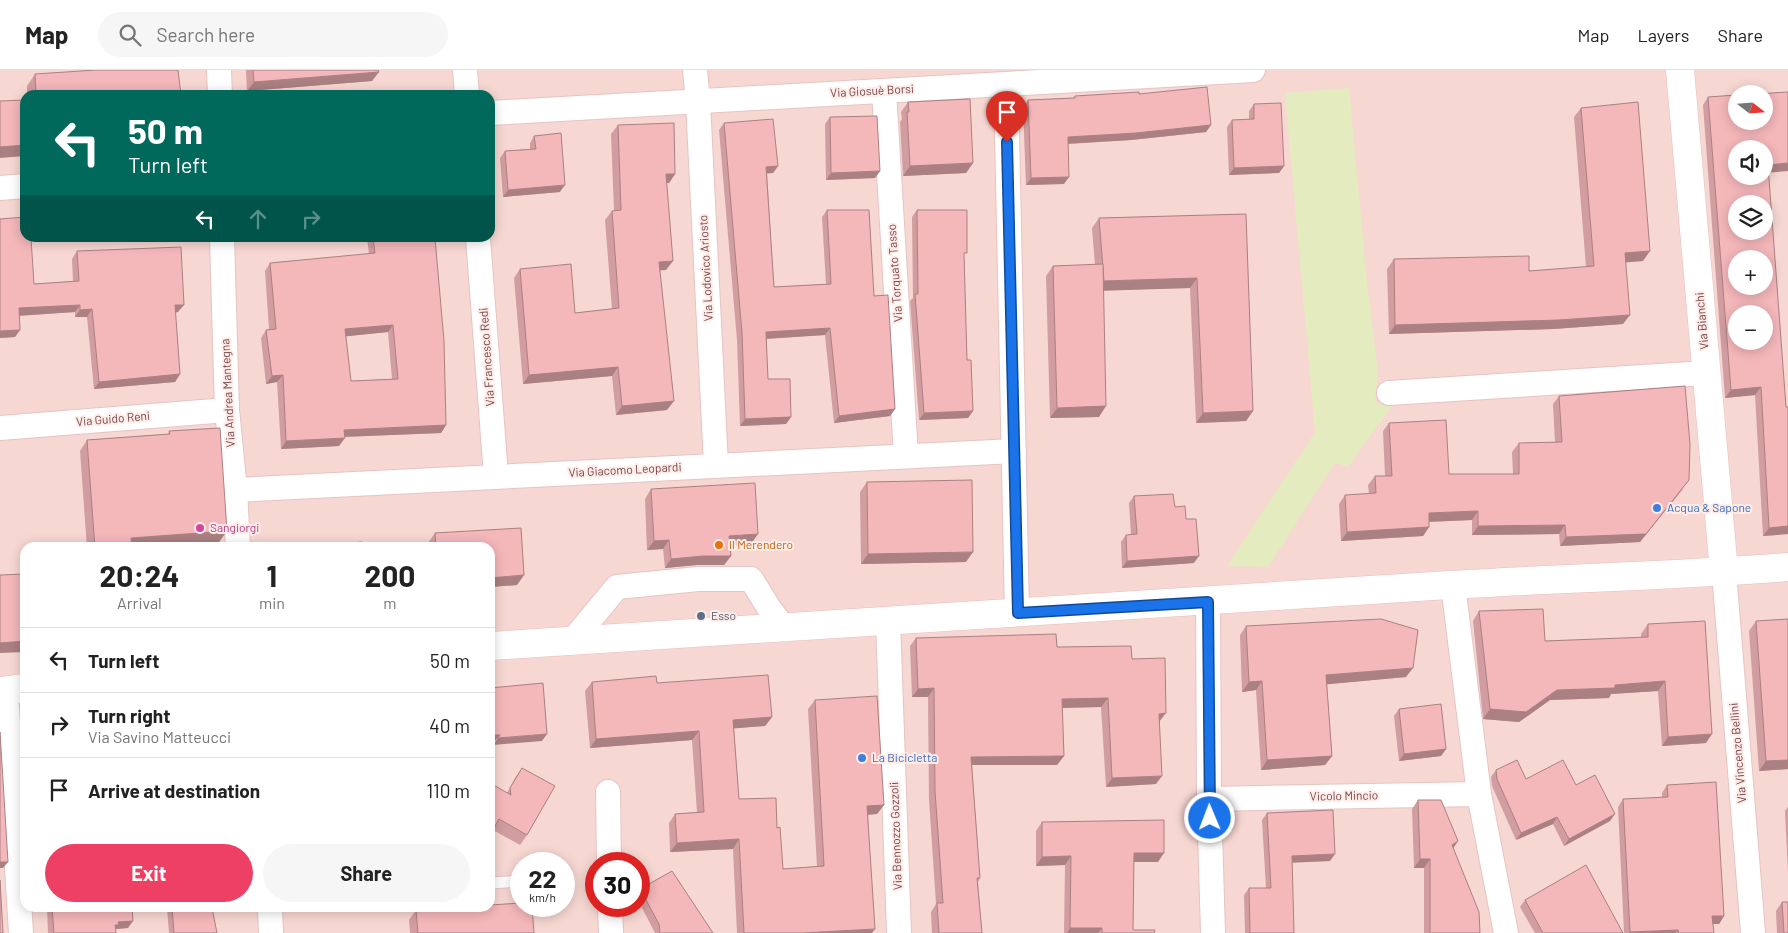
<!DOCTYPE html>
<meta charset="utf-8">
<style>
body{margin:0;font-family:Barlow,sans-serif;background:#f6f6f6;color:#222;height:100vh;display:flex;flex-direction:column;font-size:19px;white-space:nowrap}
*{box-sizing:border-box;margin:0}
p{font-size:16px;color:#767676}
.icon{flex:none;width:28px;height:28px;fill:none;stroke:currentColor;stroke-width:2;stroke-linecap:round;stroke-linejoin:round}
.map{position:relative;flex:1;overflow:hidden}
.side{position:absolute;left:20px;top:472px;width:475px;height:370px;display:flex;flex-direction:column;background:#fff;border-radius:15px;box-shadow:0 2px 12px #0003}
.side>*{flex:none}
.hud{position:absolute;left:20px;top:20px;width:475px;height:152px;border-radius:15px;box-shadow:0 2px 12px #0003;background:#00695c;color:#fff;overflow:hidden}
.needle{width:32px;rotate:107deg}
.controls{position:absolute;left:1728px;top:15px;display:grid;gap:10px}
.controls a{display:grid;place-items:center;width:45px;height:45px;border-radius:50%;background:#fff;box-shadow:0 2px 12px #0003;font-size:25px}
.speed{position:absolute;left:510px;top:782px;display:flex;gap:10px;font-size:25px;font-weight:700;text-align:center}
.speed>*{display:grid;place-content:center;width:65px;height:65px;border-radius:50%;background:#fff;box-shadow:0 2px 12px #0003;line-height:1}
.speed small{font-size:12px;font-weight:400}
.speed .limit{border:8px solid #d22;background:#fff;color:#111}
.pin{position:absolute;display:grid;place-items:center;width:42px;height:42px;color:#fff;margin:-51px -21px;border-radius:50% 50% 50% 0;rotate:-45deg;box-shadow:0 0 5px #0007}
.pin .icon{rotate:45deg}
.me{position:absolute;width:55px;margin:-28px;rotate:359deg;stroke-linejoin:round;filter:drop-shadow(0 0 4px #0008)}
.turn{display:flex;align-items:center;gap:18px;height:105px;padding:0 25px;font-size:22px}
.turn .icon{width:65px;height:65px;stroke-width:2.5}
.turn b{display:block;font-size:35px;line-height:42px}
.lanes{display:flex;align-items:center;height:48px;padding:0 25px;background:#0003;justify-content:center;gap:25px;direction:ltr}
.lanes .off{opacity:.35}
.eta{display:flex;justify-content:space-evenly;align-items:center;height:85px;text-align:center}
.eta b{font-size:30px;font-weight:700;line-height:35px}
.button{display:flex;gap:10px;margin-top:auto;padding:10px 25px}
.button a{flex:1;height:58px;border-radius:30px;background:#ed4064;color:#fff;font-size:20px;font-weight:700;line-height:58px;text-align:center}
.button a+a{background:#f6f6f6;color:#222}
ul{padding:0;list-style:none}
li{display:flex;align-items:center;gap:15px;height:65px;padding:0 25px;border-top:1px solid #e0e0e0}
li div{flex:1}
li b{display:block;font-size:19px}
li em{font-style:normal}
header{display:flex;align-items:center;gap:30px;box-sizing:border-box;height:70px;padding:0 25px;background:#fff;border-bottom:1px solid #e0e0e0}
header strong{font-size:24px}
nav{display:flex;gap:28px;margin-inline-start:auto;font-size:18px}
.search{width:350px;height:45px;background:#f6f6f6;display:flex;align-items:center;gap:12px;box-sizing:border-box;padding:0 18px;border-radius:28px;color:#767676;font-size:19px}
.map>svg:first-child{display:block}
.residential{fill:#f7d7d2;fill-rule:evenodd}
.green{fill:#e4ebbf}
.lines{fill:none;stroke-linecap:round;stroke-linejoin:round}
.lane-casing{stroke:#e7c4c2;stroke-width:13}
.street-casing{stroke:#e7c4c2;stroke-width:26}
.secondary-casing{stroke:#e9bebc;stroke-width:29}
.lane{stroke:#fff;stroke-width:11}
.street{stroke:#fff;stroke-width:24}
.secondary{stroke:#fff;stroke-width:28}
.wall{fill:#d29da0;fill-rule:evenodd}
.shaded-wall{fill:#ab8082}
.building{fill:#f4b7ba;stroke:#ab8082;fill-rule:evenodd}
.route-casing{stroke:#114b97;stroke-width:12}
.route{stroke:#1a73e8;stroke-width:9}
.shop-dot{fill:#3f7fe0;stroke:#ffece8;stroke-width:2}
.hotel-dot{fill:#d1479c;stroke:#ffece8;stroke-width:2}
.food-dot{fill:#e8710a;stroke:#ffece8;stroke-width:2}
.service-dot{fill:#5c6f8a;stroke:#ffece8;stroke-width:2}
.labels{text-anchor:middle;stroke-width:4;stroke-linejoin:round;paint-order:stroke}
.street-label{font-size:12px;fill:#75474a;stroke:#ffece8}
.shop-label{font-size:12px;fill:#366cbe;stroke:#ffece8;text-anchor:start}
.hotel-label{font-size:12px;fill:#b23c85;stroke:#ffece8;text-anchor:start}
.food-label{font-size:12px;fill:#c56008;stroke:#ffece8;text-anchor:start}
.service-label{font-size:12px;fill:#4e5e75;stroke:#ffece8;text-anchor:start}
</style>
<header>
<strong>Map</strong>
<div class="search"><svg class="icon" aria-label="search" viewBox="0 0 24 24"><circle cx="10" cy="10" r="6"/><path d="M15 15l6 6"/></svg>Search here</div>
<nav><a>Map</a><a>Layers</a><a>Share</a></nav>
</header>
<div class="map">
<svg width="1788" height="863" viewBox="0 0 1788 863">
<rect width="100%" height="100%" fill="#fde6e1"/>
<path class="residential" d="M0,0h1788v863h-1788zM1736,24h28v27h-28zM25,25h465v143h-465zM1736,79h28v27h-28zM1736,134h28v27h-28zM1736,189h28v27h-28zM1736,244h28v27h-28zM25,478h465v360h-465zM521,794h43v42h-43zM596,794h43v42h-43z"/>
<polygon class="green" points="1349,18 1367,211 1378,302 1375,332 1393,334 1348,397 1335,393 1268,497 1227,496 1315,362 1285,23"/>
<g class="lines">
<defs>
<polyline id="lane" points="490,813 521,811"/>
<g id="street">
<polyline points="219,0 220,25"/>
<polyline points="465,0 467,25"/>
<polyline points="695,0 698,32 716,395"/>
<polyline points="1006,14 1017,543"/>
<polyline points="884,21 906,386"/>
<polyline points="490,43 1253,0"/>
<polyline points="0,118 25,116"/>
<polyline points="222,168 227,340 235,420 238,478"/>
<polyline points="478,168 496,406"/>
<polyline points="1389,323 1706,303"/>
<polyline points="0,358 227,340"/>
<polyline points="235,420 1014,381"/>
<polyline points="1724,502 1753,863"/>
<polyline points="1453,515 1479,724 1506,863"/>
<polyline points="1208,532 1209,729 1213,863"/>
<polyline points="888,550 899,863"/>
<polyline points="573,570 617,517 698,509 751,509 769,538 783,557"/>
<polyline points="6,621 21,863"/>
<polyline points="608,722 609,794"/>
<polyline points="1209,729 1479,724"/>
<polyline points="610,836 611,863"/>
<polyline points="270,838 271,863"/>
</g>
<g id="secondary">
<polyline points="1680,0 1724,502"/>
<path d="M490,576c320,-21 639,-40 959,-61 113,-7 226,-9 339,-18"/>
<polyline points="0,621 25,618"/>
</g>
</defs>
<use href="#lane" class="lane-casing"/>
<use href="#street" class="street-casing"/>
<use href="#secondary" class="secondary-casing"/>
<use href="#lane" class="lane"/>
<use href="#street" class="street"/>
<use href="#secondary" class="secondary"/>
</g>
<g class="wall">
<polygon points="246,0 378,0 372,11 247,21"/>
<polygon points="35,4 181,25 27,25 27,16"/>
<polygon points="1139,24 1211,55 1206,62 1131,70 1068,74 1064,114 1026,115 1023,37 1028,30 1073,28 1075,26"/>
<polygon points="1708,27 1788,101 1768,102 1786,337 1788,337 1788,464 1763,466 1755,325 1725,328 1703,35"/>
<polygon points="908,32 973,93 966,103 903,106 900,52 902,49 901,42"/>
<polygon points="1254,34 1284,96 1279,103 1229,105 1227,57 1232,50 1249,49 1249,41"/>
<polygon points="1581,38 1643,191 1626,192 1623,254 1553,259 1389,264 1387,199 1394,189 1529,201 1586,197 1574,47"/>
<polygon points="830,47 880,101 875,108 826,110 825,54"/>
<polygon points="724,53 778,96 773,103 767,103 774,217 826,214 822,147 827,140 874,226 895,339 890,346 834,353 825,265 766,269 768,309 791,347 786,354 740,356 737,270 719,60"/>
<polygon points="618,55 675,104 669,113 667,113 666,200 660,200 667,340 616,345 612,306 523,314 514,208 520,199 575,243 612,239 605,150 612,141 614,141 611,64"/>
<polygon points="534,66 560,122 503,127 500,88 505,81 530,79 530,73"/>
<polygon points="917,140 964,188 967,290 973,341 968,348 919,350 910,231 913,228 912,147"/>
<polygon points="1246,144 1253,341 1246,351 1196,353 1190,218 1103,220 1099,347 1050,348 1046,206 1053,196 1095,195 1092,158 1099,148"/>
<polygon points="0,149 34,214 73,211 72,189 77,181 178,242 175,243 180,304 175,312 94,319 87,247 75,247 75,242 19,246 20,260 15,267 0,268"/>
<path d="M367,168h64l15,187 -5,8 -97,4 -5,9 -58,3 -4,-67 -11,2 -5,-46 5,-8 3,-1 -4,-58 5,-8 99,-9zM388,262l4,47 -41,2 -5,-45z"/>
<polygon points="1559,326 1683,419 1640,472 1560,476 1559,464 1472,465 1472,450 1429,452 1429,457 1423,466 1341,471 1339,434 1345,425 1369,424 1368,415 1375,406 1385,406 1383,361 1389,353 1449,404 1513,404 1512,382 1519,373 1555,372 1553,334"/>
<polygon points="169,361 227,461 219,472 146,478 87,478 80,381 87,370 168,364"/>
<polygon points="867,412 966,492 861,494 860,422"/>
<polygon points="651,419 751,474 730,475 731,486 724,495 697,495 665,498 663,479 647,480 645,429"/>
<polygon points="1134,426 1175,437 1186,449 1194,493 1122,498 1121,472 1126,465 1131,465 1129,433"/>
<polygon points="521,458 524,505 517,515 490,517 490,478 428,478 428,473 435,463"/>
<polygon points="1479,541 1545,571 1641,568 1641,564 1648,554 1706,673 1662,676 1658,621 1611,624 1609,628 1550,630 1519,652 1483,649 1473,551"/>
<polygon points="1788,549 1788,699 1759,701 1749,561 1756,551"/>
<polygon points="1246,556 1406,607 1327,614 1332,686 1325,695 1261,700 1256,620 1242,622 1240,565"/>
<polygon points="916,568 1057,577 1132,589 1160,652 1156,714 1106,717 1101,637 1062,638 1064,686 1057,695 972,695 980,808 978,812 982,863 932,863 931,842 936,834 929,730 928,627 912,627 910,576"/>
<polygon points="592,612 657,613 772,647 765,656 734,658 739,729 777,758 783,799 817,796 808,639 815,630 884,735 877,744 868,745 872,863 737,863 733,779 670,782 669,753 675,744 697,742 692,670 590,678 585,621"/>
<polygon points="1399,639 1446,679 1441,686 1399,691 1394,646"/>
<polygon points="25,645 25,705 22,650"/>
<polygon points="522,698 527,765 520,775 493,760 507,723 515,708"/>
<polygon points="1496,700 1526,709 1576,715 1610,751 1564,776 1553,754 1516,770 1492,716 1491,707"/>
<polygon points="1667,715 1724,846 1719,854 1713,854 1714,863 1624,863 1618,737 1623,729 1662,728 1662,723"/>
<polygon points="1418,730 1458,771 1453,778 1480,863 1424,863 1424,798 1414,798 1412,739"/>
<polygon points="1788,737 1788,803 1785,741"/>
<polygon points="1267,743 1330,791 1292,792 1294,863 1245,863 1244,825 1249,818 1266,818 1262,750"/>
<polygon points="1042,752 1158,792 1134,792 1133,860 1154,863 1064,863 1065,795 1036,796 1036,761"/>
<polygon points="640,819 713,863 655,863 654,861 639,832 639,821"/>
<polygon points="1525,830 1623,863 1535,863 1520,837"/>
<polygon points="1782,832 1788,863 1777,863 1776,841"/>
<polygon points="47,838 132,838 128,858 116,859 116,863 48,863"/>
<polygon points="167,838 212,838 217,863 169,863"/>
<polygon points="416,840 534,863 410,863 409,850"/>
</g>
<g class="shaded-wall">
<polygon points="379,2 372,11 247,21 254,12"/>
<polygon points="1211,55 1206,62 1131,70 1063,74 1068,67"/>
<polygon points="25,75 25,86 0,88 0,77"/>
<polygon points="973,93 966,103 903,106 910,96"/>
<polygon points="1788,93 1788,101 1764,103 1768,95"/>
<polygon points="778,96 773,103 761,104 766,97"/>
<polygon points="1284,96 1279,103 1229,105 1234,98"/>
<polygon points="880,101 875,108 826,110 831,103"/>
<polygon points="666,104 675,104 669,113 660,113"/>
<polygon points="1069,107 1064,114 1026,115 1031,108"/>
<polygon points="565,115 560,122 503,127 508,120"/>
<polygon points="1650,181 1643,191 1619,193 1625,183"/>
<polygon points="673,191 666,200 653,201 659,192"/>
<polygon points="1197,208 1190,218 1097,221 1104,211"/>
<polygon points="80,235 75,242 13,246 19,238"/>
<polygon points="175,235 184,235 178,242 169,243"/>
<polygon points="92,239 87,247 75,247 80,240"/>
<polygon points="1630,245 1623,254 1553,259 1389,264 1395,255"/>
<polygon points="393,255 388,262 340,267 345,259"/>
<polygon points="830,258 825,265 761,269 766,262"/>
<polygon points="20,260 15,267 0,268 0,261"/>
<polygon points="618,297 612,306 523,314 529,305"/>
<polygon points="180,304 175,312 94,319 99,312"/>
<polygon points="283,305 277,312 266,314 272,306"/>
<polygon points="1761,317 1755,325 1725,328 1731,320"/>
<polygon points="674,331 667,340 616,345 622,336"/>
<polygon points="1106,336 1099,347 1050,348 1057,338"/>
<polygon points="895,339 890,346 834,353 839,346"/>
<polygon points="973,341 968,348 919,350 924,343"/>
<polygon points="1253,341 1246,351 1196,353 1203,343"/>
<polygon points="791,347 786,354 740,356 745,349"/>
<polygon points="446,355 441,363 339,367 344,360"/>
<polygon points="345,368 339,376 281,379 286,371"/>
<polygon points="1689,410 1640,472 1560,476 1566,467"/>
<polygon points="1478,441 1472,450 1422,452 1429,443"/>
<polygon points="1565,455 1559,464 1472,465 1478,456"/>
<polygon points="1788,456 1788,464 1763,466 1769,458"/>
<polygon points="1429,457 1423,466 1341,471 1347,462"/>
<polygon points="227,461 219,472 146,478 125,478 131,468"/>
<polygon points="758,464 751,474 723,476 729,466"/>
<polygon points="669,470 663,479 647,480 654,471"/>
<polygon points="973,482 966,492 861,494 868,484"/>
<polygon points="703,486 731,486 724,495 697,495 665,498 671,489"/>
<polygon points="1199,486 1194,493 1122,498 1127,491"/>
<polygon points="524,505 517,515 490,517 490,508"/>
<polygon points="25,571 25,582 0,583 0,573"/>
<polygon points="1413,598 1406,607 1320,615 1326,605"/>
<polygon points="1262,611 1256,620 1242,622 1249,612"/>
<polygon points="1665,611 1658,621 1611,624 1609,628 1550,630 1519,652 1483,649 1490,639 1557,620"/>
<polygon points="934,618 928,627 912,627 918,619"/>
<polygon points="1108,628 1101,637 1056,638 1062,629"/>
<polygon points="1166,643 1159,652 1159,644"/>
<polygon points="772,647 765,656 727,659 733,650"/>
<polygon points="699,661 692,670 590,678 596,669"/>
<polygon points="547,664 542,671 493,675 498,668"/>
<polygon points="1712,664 1706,673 1662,676 1668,667"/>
<polygon points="490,665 500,665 495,671 490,672"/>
<polygon points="1446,679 1441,686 1399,691 1404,684"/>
<polygon points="1064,686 1057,695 965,695 971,687"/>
<polygon points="1332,686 1325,695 1261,700 1267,690"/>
<polygon points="1788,690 1788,699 1759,701 1766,691"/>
<polygon points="1162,706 1156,714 1106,717 1112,708"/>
<polygon points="884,735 877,744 861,745 867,736"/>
<polygon points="1615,744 1610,751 1564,776 1569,769"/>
<polygon points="1557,747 1553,754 1516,770 1521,763"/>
<polygon points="739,769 733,779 670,782 677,773"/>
<polygon points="1458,771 1452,780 1452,775"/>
<polygon points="1134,783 1164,783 1158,792 1128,792"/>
<polygon points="1335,784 1330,791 1287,793 1292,786"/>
<polygon points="1071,786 1065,795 1036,796 1042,787"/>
<polygon points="1420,789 1430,789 1424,798 1414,798"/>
<polygon points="0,792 8,792 3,798 0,798"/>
<polygon points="1712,846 1724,846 1719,854 1706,854"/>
<polygon points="133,851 128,858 116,859 115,855 118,852"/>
<polygon points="1070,858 1102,858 1098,863 1067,863"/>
<polygon points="875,859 872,863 802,863"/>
<polygon points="1678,860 1676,863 1629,863 1630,862"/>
</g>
<g class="building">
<polygon points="96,0 178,0 181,25 36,25 35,4"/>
<polygon points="253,0 378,0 379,2 254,12"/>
<polygon points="1207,17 1211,55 1136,63 1068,67 1069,107 1031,108 1028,30 1075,28 1075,26 1139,22 1139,24"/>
<path d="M1788,22v71l-20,2 18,242h2v119l-19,2 -8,-141 -30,3 -23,-293 28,-2v26h28v-27h-8zM1736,79h28v27h-28zM1736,134h28v27h-28zM1736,189h28v27h-28zM1736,244h28v27h-28z"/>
<polygon points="970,29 973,93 910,96 907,42 909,42 908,32"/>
<polygon points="25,30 25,75 0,77 0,31"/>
<polygon points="1638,32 1650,181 1625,183 1630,245 1559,250 1395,255 1394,189 1529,186 1529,201 1594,196 1581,38"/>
<polygon points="1281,33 1284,96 1234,98 1232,50 1254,49 1254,34"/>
<polygon points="877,46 880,101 831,103 830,47"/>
<polygon points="773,49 778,96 766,97 774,217 831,214 827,140 869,140 874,226 888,225 895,339 839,346 830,258 766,262 768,309 790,309 791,347 745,349 742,263 724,53"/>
<polygon points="674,53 675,104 666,104 673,191 659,192 674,331 622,336 618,297 529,305 520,199 571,194 575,243 619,238 612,141 621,140 618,55"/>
<polygon points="561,63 565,115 508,120 505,81 536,79 534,66"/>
<polygon points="917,140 967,140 967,183 964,183 967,290 971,290 973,341 924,343 915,224 918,224"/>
<polygon points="1246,144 1253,341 1203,343 1197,208 1104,211 1099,148"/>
<polygon points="25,147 25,168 31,168 34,214 79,211 77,181 181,177 184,235 175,235 180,304 99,312 92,239 80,240 80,235 19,238 20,260 0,261 0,149"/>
<path d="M373,168h62l9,103 2,84 -102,5 1,8 -59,3 -3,-66 -11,1 -6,-46 10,-1 -6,-66 105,-10zM393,255l5,54 -47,2 -6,-52z"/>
<polygon points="1103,194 1106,336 1057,338 1053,196"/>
<polygon points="1685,316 1690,374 1689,410 1646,464 1566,467 1565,455 1478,456 1478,441 1429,443 1429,457 1347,462 1345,425 1376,423 1375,406 1392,406 1389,353 1446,350 1449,404 1519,404 1519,373 1562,372 1559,326"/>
<polygon points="220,358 227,461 131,468 132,478 95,478 87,370 170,364 169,361"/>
<polygon points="972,410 973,482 868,484 867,412"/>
<polygon points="755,413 758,464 729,466 731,486 703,486 671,489 669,470 654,471 651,419"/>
<polygon points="1173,424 1175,437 1185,436 1186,449 1196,449 1199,486 1127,491 1126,465 1137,464 1134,426"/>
<polygon points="521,458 524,505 490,508 490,478 436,478 435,463"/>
<polygon points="362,472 363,478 298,478 298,477"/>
<polygon points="24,504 25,504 25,571 0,573 0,505"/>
<polygon points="1543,539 1545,571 1648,567 1648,554 1705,551 1712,664 1668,667 1665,611 1615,615 1615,618 1557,620 1526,642 1490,639 1479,541"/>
<polygon points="1381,549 1418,560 1413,598 1326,605 1332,686 1267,690 1262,611 1249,612 1246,556"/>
<polygon points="1788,549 1788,690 1766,691 1756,551"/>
<polygon points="1056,564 1057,577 1131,576 1132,589 1165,588 1166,643 1159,644 1162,706 1112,708 1108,628 1062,629 1064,686 971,687 980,808 977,808 982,863 939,863 937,833 943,833 935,721 934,618 918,619 916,568"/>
<polygon points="768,605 772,647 733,650 739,729 776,728 777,758 780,757 783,799 824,796 815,630 877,626 884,735 867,736 875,859 802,863 744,863 739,769 677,773 675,744 704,742 699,661 596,669 592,612 656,606 657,613"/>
<polygon points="543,613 547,664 498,668 500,665 490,665 490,618"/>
<polygon points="1441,634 1446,679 1404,684 1399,639"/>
<polygon points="0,662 8,792 0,792"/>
<polygon points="1517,690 1526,709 1563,690 1576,715 1595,705 1615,744 1569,769 1557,747 1521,763 1497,709 1496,700"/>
<polygon points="522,698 555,716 527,765 499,749 490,765 490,713 511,725 510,718"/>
<polygon points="1716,712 1724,846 1712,846 1714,863 1679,863 1678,860 1630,862 1623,729 1668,727 1667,715"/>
<polygon points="1418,730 1441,730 1458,771 1452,775 1479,842 1480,863 1430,863 1430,789 1420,789"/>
<polygon points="1333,740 1335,784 1292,786 1294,863 1250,863 1249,818 1271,818 1267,743"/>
<polygon points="1164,750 1164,783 1134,783 1133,860 1155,860 1154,863 1102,863 1102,858 1070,858 1071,786 1042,787 1042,752"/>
<polygon points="1586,795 1623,863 1543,863 1525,830"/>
<polygon points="672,801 713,863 660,863 659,854 640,819"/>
<polygon points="0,810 3,863 0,863"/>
<polygon points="1782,832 1788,832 1788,863 1784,863"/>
<polygon points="521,833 521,836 532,836 534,863 418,863 416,840 457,838 490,838 490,835"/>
<polygon points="52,838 132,838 133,851 118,852 119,855 115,855 116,863 54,863"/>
<polygon points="172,838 212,838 217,863 174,863"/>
</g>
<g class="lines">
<defs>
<polyline id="route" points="1007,72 1018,543 1208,532 1210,748"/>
</defs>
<use href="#route" class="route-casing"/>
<use href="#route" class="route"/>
</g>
<g class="shop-dot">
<circle cx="1657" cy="438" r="5"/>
<circle cx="862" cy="688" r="5"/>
</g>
<circle class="hotel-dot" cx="200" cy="458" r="5"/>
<circle class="food-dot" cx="719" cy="475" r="5"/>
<circle class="service-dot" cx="701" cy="546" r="5"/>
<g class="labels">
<g class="street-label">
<text transform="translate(872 21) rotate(-3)" y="4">Via Giosuè Borsi</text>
<text transform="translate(706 198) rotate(-93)" y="4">Via Lodovico Ariosto</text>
<text transform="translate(895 203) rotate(-94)" y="4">Via Torquato Tasso</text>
<text transform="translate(1702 251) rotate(-95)" y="4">Via Bianchi</text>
<text transform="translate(487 287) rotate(-94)" y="4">Via Francesco Redi</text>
<text transform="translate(228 323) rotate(-93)" y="4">Via Andrea Mantegna</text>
<text transform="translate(113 349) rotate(-5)" y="4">Via Guido Reni</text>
<text transform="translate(625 400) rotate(-3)" y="4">Via Giacomo Leopardi</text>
<text transform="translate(1738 683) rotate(-95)" y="4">Via Vincenzo Bellini</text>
<text transform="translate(1344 726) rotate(-1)" y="4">Vicolo Mincio</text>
<text transform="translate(896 766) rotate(-92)" y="4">Via Bennozzo Gozzoli</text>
</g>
<g class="shop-label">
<text x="1667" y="442">Acqua &amp; Sapone</text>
<text x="872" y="692">La Bicicletta</text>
</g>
<g class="hotel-label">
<text x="210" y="462">Sangiorgi</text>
</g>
<g class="food-label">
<text x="729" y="479">Il Merendero</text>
</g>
<g class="service-label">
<text x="711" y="550">Esso</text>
</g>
</g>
</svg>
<div class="controls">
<a><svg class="needle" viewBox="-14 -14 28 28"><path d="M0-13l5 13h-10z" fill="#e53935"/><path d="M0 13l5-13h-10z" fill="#767676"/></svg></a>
<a><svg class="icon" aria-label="sound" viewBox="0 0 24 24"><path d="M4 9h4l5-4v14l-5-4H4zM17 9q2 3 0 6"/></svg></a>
<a><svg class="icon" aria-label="layers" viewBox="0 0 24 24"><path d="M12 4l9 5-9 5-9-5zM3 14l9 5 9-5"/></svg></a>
<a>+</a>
<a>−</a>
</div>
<div class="speed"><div>22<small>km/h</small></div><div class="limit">30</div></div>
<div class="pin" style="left:1007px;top:72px;background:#d93025"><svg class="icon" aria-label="arrive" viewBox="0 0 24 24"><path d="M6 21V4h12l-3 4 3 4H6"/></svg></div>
<svg class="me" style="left:1210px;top:748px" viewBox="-20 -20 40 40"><circle r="17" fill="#1a73e8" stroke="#fff" stroke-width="3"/><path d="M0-11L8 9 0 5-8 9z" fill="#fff"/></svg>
<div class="hud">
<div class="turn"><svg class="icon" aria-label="left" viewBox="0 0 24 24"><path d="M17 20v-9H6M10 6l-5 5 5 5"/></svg><div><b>50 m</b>Turn left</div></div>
<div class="lanes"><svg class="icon" aria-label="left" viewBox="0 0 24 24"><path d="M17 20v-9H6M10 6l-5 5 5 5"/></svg><svg class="icon off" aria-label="ahead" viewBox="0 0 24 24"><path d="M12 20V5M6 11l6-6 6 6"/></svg><svg class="icon off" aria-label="right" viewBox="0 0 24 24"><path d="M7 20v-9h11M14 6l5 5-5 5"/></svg></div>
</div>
<section class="side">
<div class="eta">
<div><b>20:24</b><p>Arrival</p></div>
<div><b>1</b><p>min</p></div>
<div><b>200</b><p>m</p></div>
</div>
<ul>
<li><svg class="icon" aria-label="left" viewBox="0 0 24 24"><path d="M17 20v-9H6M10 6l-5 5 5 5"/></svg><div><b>Turn left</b></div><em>50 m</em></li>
<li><svg class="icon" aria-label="right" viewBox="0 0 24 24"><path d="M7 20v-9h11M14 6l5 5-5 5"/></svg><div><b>Turn right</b><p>Via Savino Matteucci</p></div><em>40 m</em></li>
<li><svg class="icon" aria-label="arrive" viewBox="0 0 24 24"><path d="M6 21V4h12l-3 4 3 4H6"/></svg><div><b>Arrive at destination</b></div><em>110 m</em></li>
</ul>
<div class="button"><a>Exit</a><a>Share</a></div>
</section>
</div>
